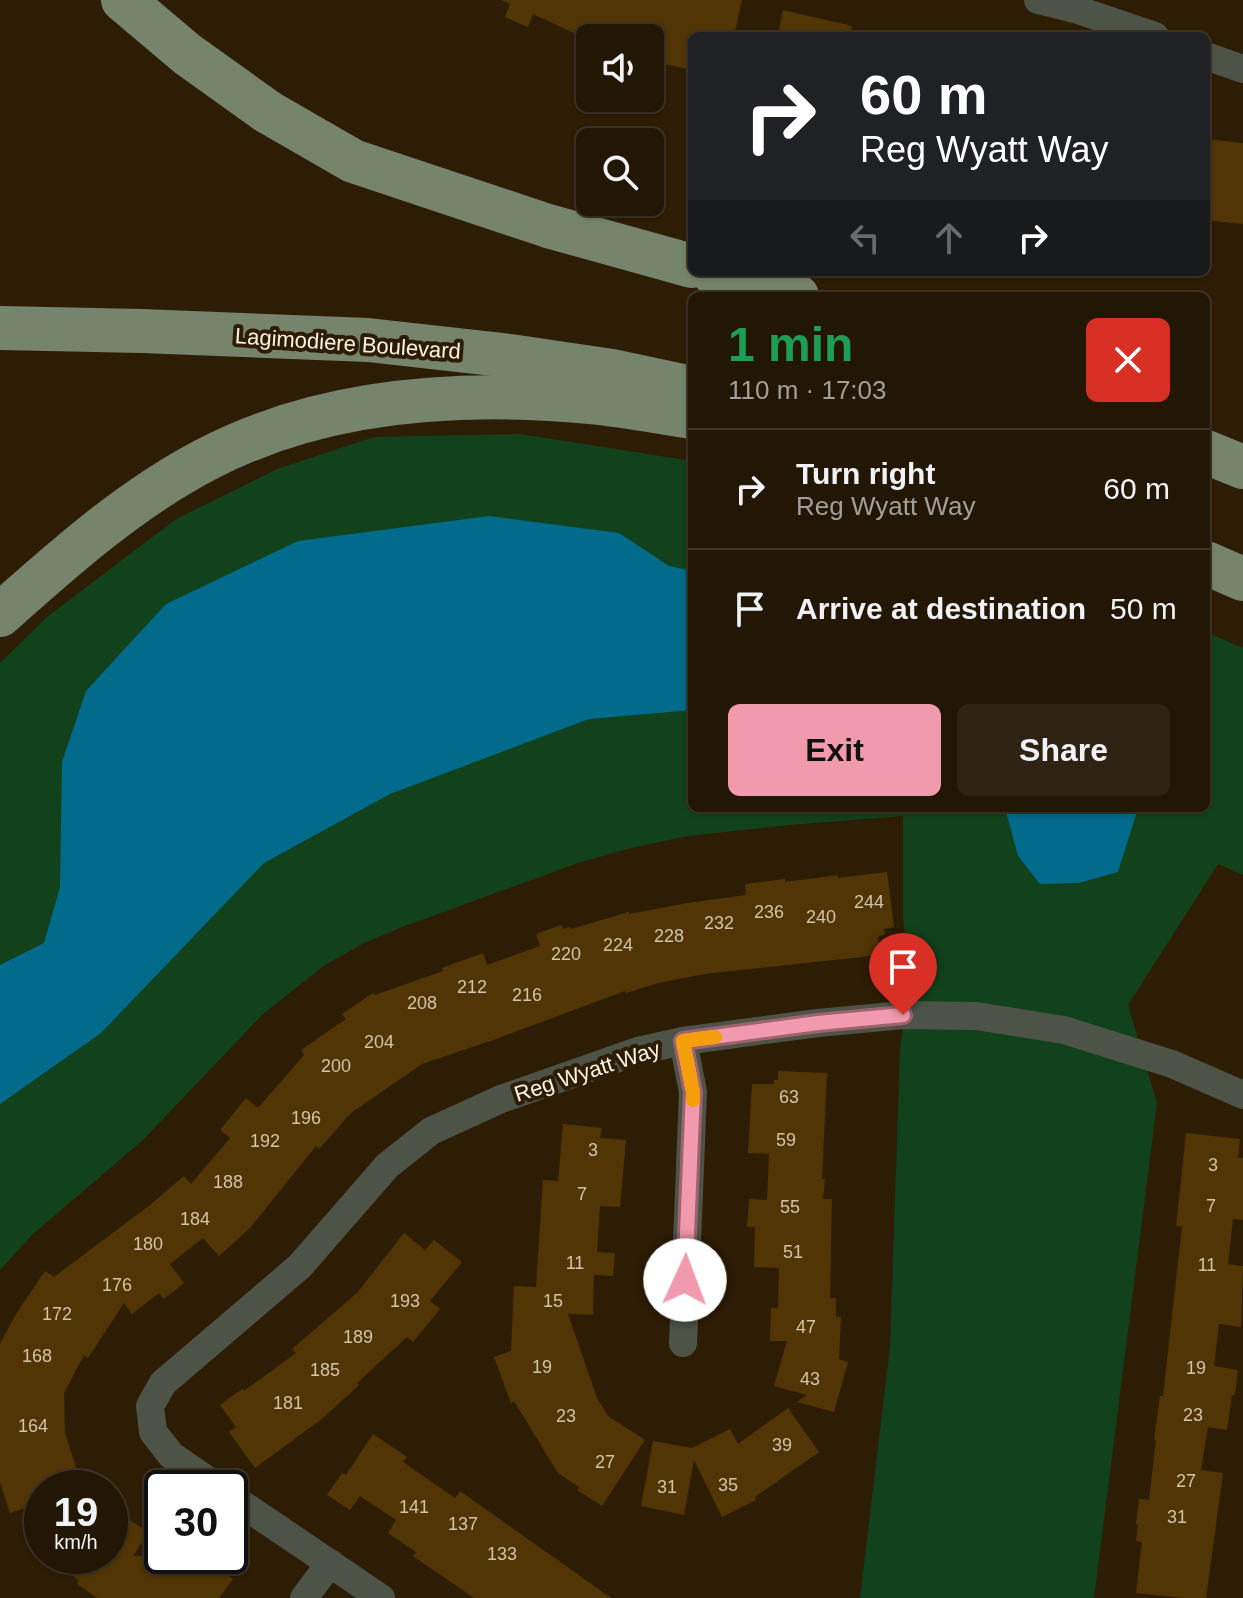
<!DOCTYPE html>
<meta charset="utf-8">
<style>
body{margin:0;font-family:Arial,sans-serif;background:#2e2313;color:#f1f3f6;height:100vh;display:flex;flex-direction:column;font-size:30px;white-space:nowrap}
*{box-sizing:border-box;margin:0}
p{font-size:26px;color:#a29f9a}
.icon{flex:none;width:44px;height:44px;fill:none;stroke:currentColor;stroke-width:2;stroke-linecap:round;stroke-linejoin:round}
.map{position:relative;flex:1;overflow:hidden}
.drawer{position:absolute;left:688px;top:292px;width:522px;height:520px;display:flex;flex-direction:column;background:#221604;border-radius:12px;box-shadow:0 2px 6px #0004,0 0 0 2px #3f3526}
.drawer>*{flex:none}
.banner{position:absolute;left:688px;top:32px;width:522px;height:244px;border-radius:12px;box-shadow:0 2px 6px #0004,0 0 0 2px #3f3526;background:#202124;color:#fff;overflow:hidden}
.buttons{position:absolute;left:576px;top:24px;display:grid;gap:16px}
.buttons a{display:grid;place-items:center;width:88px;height:88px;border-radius:12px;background:#221604;box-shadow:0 2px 6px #0004,0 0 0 2px #3f3526;font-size:40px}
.speed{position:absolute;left:24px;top:1470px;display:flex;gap:16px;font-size:40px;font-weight:700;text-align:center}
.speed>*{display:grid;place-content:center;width:104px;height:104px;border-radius:50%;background:#221604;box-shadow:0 2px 6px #0004,0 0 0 2px #3f3526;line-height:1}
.speed small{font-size:20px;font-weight:400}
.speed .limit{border:4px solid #111;border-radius:12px;background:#fff;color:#111}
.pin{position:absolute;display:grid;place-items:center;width:68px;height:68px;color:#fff;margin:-82px -34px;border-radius:50% 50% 50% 0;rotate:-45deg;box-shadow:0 0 8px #0007}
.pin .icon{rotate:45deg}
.me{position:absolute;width:88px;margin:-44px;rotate:2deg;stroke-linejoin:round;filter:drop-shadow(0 0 6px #0008)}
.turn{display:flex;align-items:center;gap:28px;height:168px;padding:0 40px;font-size:36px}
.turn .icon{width:104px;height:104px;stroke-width:2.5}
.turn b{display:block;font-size:56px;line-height:68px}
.lanes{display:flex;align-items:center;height:76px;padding:0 40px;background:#0003;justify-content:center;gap:40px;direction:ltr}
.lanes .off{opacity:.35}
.round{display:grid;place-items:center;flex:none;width:84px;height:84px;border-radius:12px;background:#2e2313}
.head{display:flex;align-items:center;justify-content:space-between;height:136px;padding:0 40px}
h1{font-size:48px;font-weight:700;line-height:60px;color:#1e9e55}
.button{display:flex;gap:16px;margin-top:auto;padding:16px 40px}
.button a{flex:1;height:92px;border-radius:12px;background:#f29aad;color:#111;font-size:32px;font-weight:700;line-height:92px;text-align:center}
.button a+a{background:#2e2313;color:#f1f3f6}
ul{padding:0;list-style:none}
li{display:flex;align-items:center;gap:24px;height:120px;padding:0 40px;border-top:2px solid #3f3526}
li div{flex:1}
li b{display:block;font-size:30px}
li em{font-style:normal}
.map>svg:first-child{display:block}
.green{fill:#11421b}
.water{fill:#026a8b}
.building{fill:#513505}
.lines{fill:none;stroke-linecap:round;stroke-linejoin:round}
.street{stroke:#4d5347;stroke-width:28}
.primary{stroke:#77846c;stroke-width:44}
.route-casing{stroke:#9d6470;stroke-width:20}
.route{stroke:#f29aad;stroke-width:14}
.slow{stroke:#f59e0b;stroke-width:14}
.labels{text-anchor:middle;stroke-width:8;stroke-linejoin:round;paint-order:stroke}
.number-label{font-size:18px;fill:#d2c3ac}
.street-label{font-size:22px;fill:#fdf2e3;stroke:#2e1d05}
</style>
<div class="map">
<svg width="1243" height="1598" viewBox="0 0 1243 1598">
<rect width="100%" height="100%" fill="#2e1d05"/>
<polygon class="green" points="520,434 692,461 692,808 1206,808 1206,632 1243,648 1243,875 1218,864 1128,1005 1157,1103 1094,1598 860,1598 890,1347 900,1051 909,974 903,917 903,816 790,825 688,836 631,848 578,863 397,929 364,943 325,965 263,1014 143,1140 32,1235 0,1270 0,663 47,617 176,519 277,469 374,437"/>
<g class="water">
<polygon points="489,516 619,533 669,566 692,571 692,710 589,719 390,794 264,863 101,1033 0,1104 0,965 44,943 60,887 62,762 86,691 166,604 298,541"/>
<polygon points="1005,808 1138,808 1118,872 1079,883 1040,884 1018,856"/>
</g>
<g class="building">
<polygon points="501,0 742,0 734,36 692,36 692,70 650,61 650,38 594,38 577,31 576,34 533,14 528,27 505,17 510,4"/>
<polygon points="783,10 852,26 851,36 778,36"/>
<polygon points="1206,139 1243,143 1243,224 1206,220"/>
<polygon points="887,872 894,927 884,929 885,935 878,936 880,955 704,974 658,983 626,993 625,991 496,1039 422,1064 351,1113 319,1149 316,1146 250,1228 219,1256 203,1238 170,1264 184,1283 164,1299 159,1293 132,1314 124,1303 88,1358 84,1355 64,1393 65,1433 78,1473 57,1480 59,1488 42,1488 42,1502 10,1513 0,1482 0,1344 16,1314 45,1271 54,1277 150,1205 184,1176 191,1184 230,1138 220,1130 246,1098 258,1108 304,1055 301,1050 346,1019 342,1014 373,993 375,995 443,971 442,968 483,953 487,965 540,946 536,934 561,925 563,929 570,927 571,929 629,912 629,914 688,903 746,895 745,884 785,879 785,882 838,875 838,878"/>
<polygon points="778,1071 827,1073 822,1179 825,1179 823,1199 832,1199 830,1298 836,1298 836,1317 841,1317 839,1359 848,1362 834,1412 797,1402 807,1395 774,1386 787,1341 770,1341 771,1308 778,1308 779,1268 754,1267 755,1227 747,1227 749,1199 767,1200 769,1154 748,1153 752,1084 774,1084 774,1080 778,1080"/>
<polygon points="563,1124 602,1128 600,1138 626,1140 620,1207 600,1206 597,1252 615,1253 613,1276 594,1275 593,1315 568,1314 597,1398 608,1416 645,1440 602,1506 577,1490 579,1487 558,1473 514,1401 511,1403 494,1357 511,1351 514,1286 536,1287 543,1180 558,1181"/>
<polygon points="1186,1133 1240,1139 1238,1158 1243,1158 1243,1220 1233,1219 1228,1264 1243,1266 1241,1327 1219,1324 1214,1366 1238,1370 1235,1395 1232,1395 1227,1430 1208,1427 1201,1470 1223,1473 1206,1598 1184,1598 1136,1593 1142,1542 1136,1541 1138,1525 1136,1524 1139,1499 1149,1500 1156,1440 1154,1440 1160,1396 1163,1396 1182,1227 1176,1226"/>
<polygon points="404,1233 425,1250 434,1240 462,1262 430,1301 440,1309 413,1342 407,1337 357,1383 359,1385 323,1418 255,1468 229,1432 236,1427 220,1405 242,1389 244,1391 296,1353 292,1349 357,1293"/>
<polygon points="788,1408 819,1452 755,1497 756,1500 722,1517 694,1460 684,1515 641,1506 653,1441 692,1448 730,1429 738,1444"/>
<polygon points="373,1434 407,1457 403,1462 455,1498 460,1491 611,1598 474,1598 413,1556 416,1552 388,1533 396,1520 360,1496 350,1510 327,1495 342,1473 346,1475"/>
<polygon points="110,1510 120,1519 123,1516 149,1532 133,1556 195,1556 209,1566 211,1563 233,1579 219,1598 97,1598 77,1584 79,1581 52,1556 110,1556"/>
</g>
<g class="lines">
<g class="street">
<polyline points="1038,0 1078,10 1155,36"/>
<polyline points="1206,56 1243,69"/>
<polyline points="683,1343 693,1092 683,1041"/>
<polyline points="219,1488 171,1455 153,1432 150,1406 163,1383 300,1266 387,1166 431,1131 501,1099 638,1051 683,1041 818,1023 903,1015 976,1016 1064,1030 1172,1064 1243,1095"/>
<polyline points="230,1496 381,1598"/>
<polyline points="304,1598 330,1563"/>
</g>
<g class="primary">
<polyline points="123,0 187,54 268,112 353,161 548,226 692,266"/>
<polyline points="712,272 797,296"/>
<polyline points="0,328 142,331 368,340 510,356 612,371 692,388"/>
<polyline points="1206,452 1243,467"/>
<polyline points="1206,563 1243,579"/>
<path d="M0,615c64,-57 130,-116 207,-156 117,-61 254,-69 383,-57 34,3 68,10 102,15"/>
</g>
</g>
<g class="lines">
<defs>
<polyline id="route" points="685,1280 693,1092 683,1041 818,1023 903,1015"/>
</defs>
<use href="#route" class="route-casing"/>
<use href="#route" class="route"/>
<polyline class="slow" points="693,1100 693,1092 683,1041 715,1037"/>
</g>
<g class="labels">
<g class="number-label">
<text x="869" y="908">244</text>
<text x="769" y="918">236</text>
<text x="821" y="923">240</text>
<text x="719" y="929">232</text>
<text x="669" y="942">228</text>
<text x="618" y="951">224</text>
<text x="566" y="960">220</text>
<text x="472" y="993">212</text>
<text x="527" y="1001">216</text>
<text x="422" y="1009">208</text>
<text x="379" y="1048">204</text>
<text x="336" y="1072">200</text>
<text x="789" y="1103">63</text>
<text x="306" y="1124">196</text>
<text x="786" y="1146">59</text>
<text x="265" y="1147">192</text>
<text x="593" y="1156">3</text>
<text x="1213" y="1171">3</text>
<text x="228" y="1188">188</text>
<text x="582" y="1200">7</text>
<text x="1211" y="1212">7</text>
<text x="790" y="1213">55</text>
<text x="195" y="1225">184</text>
<text x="148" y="1250">180</text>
<text x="793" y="1258">51</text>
<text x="575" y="1269">11</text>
<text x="1207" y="1271">11</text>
<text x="117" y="1291">176</text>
<text x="405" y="1307">193</text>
<text x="553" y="1307">15</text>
<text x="57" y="1320">172</text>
<text x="806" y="1333">47</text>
<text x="358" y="1343">189</text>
<text x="37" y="1362">168</text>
<text x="542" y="1373">19</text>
<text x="1196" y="1374">19</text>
<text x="325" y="1376">185</text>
<text x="810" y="1385">43</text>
<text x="288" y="1409">181</text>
<text x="1193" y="1421">23</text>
<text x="566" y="1422">23</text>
<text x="33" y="1432">164</text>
<text x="782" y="1451">39</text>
<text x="605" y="1468">27</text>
<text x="1186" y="1487">27</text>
<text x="728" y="1491">35</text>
<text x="667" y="1493">31</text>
<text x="414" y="1513">141</text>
<text x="1177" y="1523">31</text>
<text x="463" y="1530">137</text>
<text x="502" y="1560">133</text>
</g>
<g class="street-label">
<text transform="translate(348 343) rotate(4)" y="8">Lagimodiere Boulevard</text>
<text transform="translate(587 1071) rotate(-18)" y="8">Reg Wyatt Way</text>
</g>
</g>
</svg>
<div class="buttons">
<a><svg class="icon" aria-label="sound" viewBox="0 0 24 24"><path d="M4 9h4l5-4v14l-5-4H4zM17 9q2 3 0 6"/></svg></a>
<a><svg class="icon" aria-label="search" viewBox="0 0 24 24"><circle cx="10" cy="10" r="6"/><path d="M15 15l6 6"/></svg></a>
</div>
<div class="speed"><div>19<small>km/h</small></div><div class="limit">30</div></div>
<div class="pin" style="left:903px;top:1015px;background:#d93025"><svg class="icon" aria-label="arrive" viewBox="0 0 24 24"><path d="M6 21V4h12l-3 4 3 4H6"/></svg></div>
<svg class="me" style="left:685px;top:1280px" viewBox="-20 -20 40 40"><circle r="19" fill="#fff"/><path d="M0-13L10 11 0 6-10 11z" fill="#f29aad"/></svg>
<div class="banner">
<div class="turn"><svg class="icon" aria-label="right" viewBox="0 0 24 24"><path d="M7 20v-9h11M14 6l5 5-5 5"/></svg><div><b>60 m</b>Reg Wyatt Way</div></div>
<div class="lanes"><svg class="icon off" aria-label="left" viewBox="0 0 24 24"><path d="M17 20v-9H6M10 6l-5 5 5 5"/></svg><svg class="icon off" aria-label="ahead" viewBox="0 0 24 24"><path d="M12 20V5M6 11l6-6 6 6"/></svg><svg class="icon" aria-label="right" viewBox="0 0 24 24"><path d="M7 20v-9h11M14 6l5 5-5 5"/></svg></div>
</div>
<section class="drawer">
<div class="head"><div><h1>1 min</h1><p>110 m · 17:03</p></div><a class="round" style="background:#d93025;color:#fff"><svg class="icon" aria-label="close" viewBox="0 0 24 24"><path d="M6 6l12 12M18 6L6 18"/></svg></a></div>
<ul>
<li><svg class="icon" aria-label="right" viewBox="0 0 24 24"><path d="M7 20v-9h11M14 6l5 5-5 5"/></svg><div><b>Turn right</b><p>Reg Wyatt Way</p></div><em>60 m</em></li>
<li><svg class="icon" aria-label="arrive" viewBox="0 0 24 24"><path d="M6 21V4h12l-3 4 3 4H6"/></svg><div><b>Arrive at destination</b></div><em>50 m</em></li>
</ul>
<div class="button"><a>Exit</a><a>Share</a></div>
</section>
</div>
